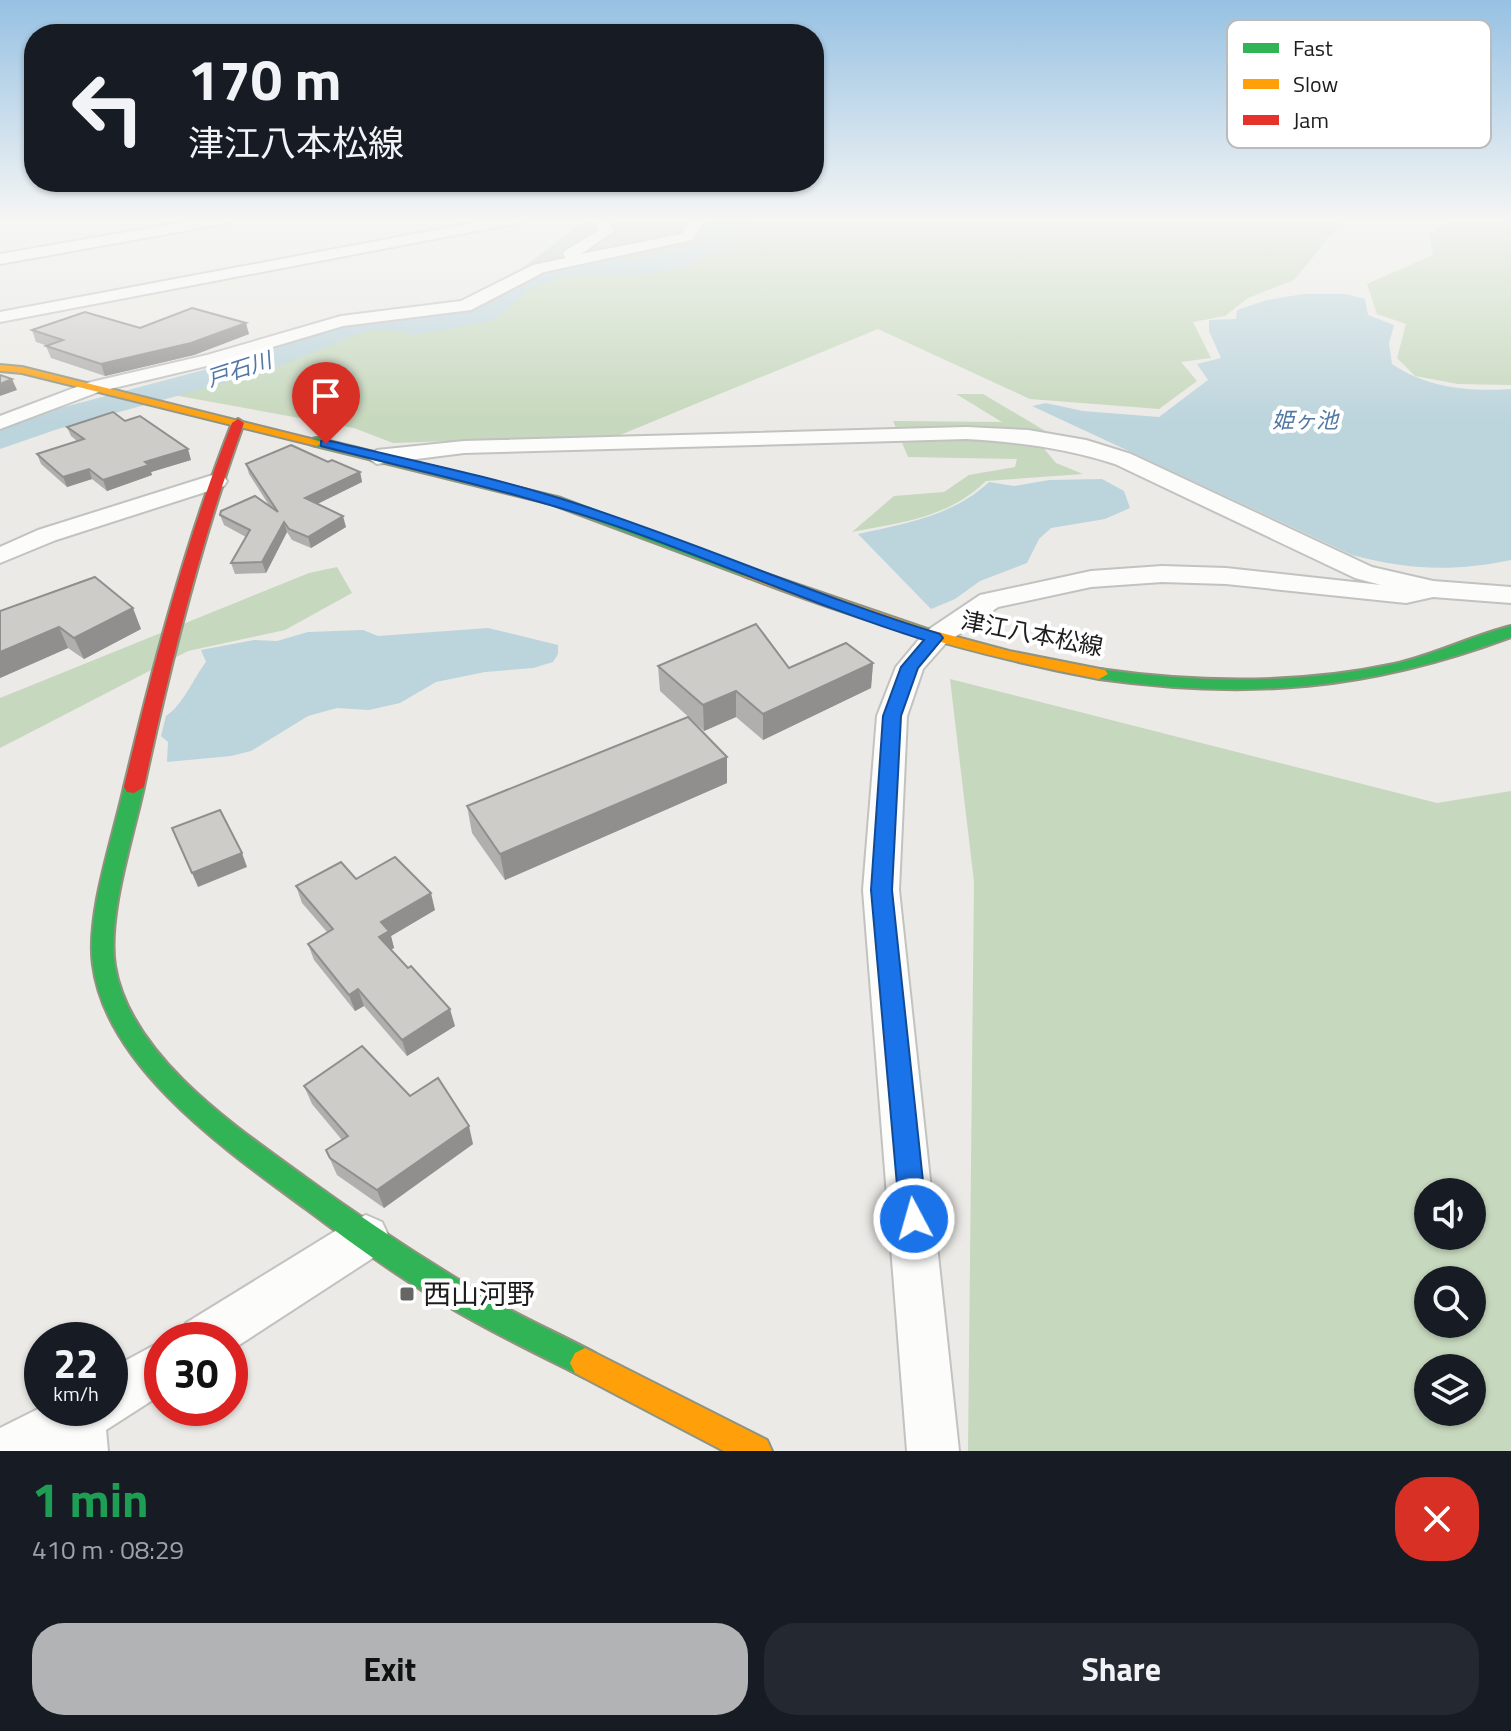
<!DOCTYPE html>
<meta charset="utf-8">
<style>
body{margin:0;font-family:"Titillium Web","Noto Sans JP",sans-serif;background:#242831;color:#f1f3f6;height:100vh;display:flex;flex-direction:column;font-size:30px;white-space:nowrap}
*{box-sizing:border-box;margin:0}
p{font-size:26px;color:#9ea1a6}
.icon{flex:none;width:44px;height:44px;fill:none;stroke:currentColor;stroke-width:2;stroke-linecap:round;stroke-linejoin:round}
.map{position:relative;height:1451px;overflow:hidden}
.panel{display:flex;flex-direction:column;background:#171b24;flex:1}
.panel>*{flex:none}
.banner{position:absolute;left:24px;top:24px;width:800px;height:168px;border-radius:32px;box-shadow:0 2px 6px #0004;background:#171b24;color:#f1f3f6;overflow:hidden}
.controls{position:absolute;left:1414px;top:1178px;display:grid;gap:16px}
.controls a{display:grid;place-items:center;width:72px;height:72px;border-radius:50%;background:#171b24;box-shadow:0 2px 6px #0004;font-size:40px}
.speed{position:absolute;left:24px;top:1322px;display:flex;gap:16px;font-size:40px;font-weight:700;text-align:center}
.speed>*{display:grid;place-content:center;width:104px;height:104px;border-radius:50%;background:#171b24;box-shadow:0 2px 6px #0004;line-height:1}
.speed small{font-size:20px;font-weight:400}
.speed .limit{border:12px solid #d22;background:#fff;color:#111}
.pin{position:absolute;display:grid;place-items:center;width:68px;height:68px;color:#fff;margin:-82px -34px;border-radius:50% 50% 50% 0;rotate:-45deg;box-shadow:0 0 8px #0007}
.pin .icon{rotate:45deg}
.me{position:absolute;width:88px;margin:-44px;rotate:354deg;stroke-linejoin:round;filter:drop-shadow(0 0 6px #0008)}
.turn{display:flex;align-items:center;gap:28px;height:168px;padding:0 32px;font-size:36px}
.turn .icon{width:104px;height:104px;stroke-width:2.5}
.turn b{display:block;font-size:56px;line-height:68px}
.round{display:grid;place-items:center;flex:none;width:84px;height:84px;border-radius:32px;background:#242831}
.overview{display:flex;align-items:center;justify-content:space-between;height:136px;padding:0 32px}
h1{font-size:48px;font-weight:700;line-height:60px;color:#1e9e55}
.action{display:flex;gap:16px;margin-top:auto;padding:16px 32px}
.action a{flex:1;height:92px;border-radius:32px;background:#b2b3b4;color:#111;font-size:32px;font-weight:700;line-height:92px;text-align:center}
.action a+a{background:#242831;color:#f1f3f6}
.map>svg:first-child{display:block}
.forest{fill:#c6d8bd;fill-rule:evenodd}
.water{fill:#bcd4dc}
.lines{fill:none;stroke-linecap:round;stroke-linejoin:round}
.river{fill:#bcd4dc;fill-rule:evenodd}
.street-casing{stroke:#c2c2c0;stroke-width:4}
.fast-casing{stroke:#919380;stroke-width:4}
.slow-casing{stroke:#919380;stroke-width:4}
.jam-casing{stroke:#919380;stroke-width:4}
.street{fill:#fcfcfb;fill-rule:evenodd}
.fast{fill:#30b455;fill-rule:evenodd}
.slow{fill:#ff9f0a;fill-rule:evenodd}
.jam{fill:#e5322d;fill-rule:evenodd}
.wall{fill:#b1afad}
.shaded-wall{fill:#908f8d}
.building{fill:#ceccc9;stroke:#908f8d;stroke-width:2}
.route{fill:#1a73e8;stroke:#114b97;stroke-width:2}
.poi-dot{fill:#656563;stroke:#fff;stroke-width:3}
.labels{text-anchor:middle;stroke-width:8;stroke-linejoin:round;paint-order:stroke}
.far-water-label{font-size:22px;font-style:italic;fill:#5278a4;stroke:#fff}
.street-label{font-size:24px;fill:#1d1d1d;stroke:#fff}
.near-poi-label{font-size:28px;fill:#1d1d1d;stroke:#fff;text-anchor:start}
.key{fill:#fff;stroke:#bbb;stroke-width:2}
.key-label{font-size:22px;fill:#1d1d1d}
</style>
<div class="map">
<svg width="1511" height="1451" viewBox="0 0 1511 1451">
<rect width="100%" height="100%" fill="#ebeae6"/>
<g class="forest">
<polygon points="588,219 1344,219 1294,280 1248,298 1225,316 1193,322 1211,358 1181,362 1197,381 1159,409 1030,399 878,329 620,435 393,443 354,428 146,390 479,300"/>
<polygon points="1459,219 1511,219 1511,385 1458,384 1415,376 1397,358 1406,324 1377,314 1367,284 1433,255 1429,234"/>
<path d="M956,394h27l64,38 -12,6 21,25 27,11 -97,7c-38,37 -84,41 -134,51l42,-36 50,-4 25,-17 46,-8 2,-8 -109,-2 -15,-36 109,1z"/>
<polygon points="337,567 352,593 285,630 188,651 0,748 0,698 309,573"/>
<path d="M950,679l487,124 74,-12v660h-543l6,-569zM1472,1192v44h-44v-44zM1472,1280v44h-44v-44zM1472,1368v44h-44v-44z"/>
</g>
<g class="water">
<path d="M1304,294h42l19,5 3,16 26,10 -5,18 3,21c35,24 78,28 119,25v171c-57,12 -103,10 -159,-5l-320,-149 14,-3 37,8 76,6 49,-37 -11,-16 24,-6 -12,-27v-11l27,-1 1,-9 30,-10z"/>
<path d="M1102,479l22,12 6,17 -25,11 -54,9 -12,11 -12,24 -47,18 -25,18 -24,10 -73,-75c46,-10 95,-18 131,-52l25,4 35,-6z"/>
<path d="M488,628l70,17v9l-5,8 -20,6 -48,4 -49,10 -36,21 -31,7 -32,-2 -29,8 -57,35 -20,5 -64,6 1,-20 -7,-6 5,-20c17,-11 27,-37 40,-54l-5,-12 53,-10 23,1 31,-9 55,-2 15,6z"/>
</g>
<g class="lines">
<polygon class="river" points="726,219 751,219 745,228 731,233 715,253 687,266 640,275 570,275 531,288 493,321 413,335 388,329 367,331 267,371 58,429 0,449 0,427 34,415 245,359 352,317 388,313 413,317 474,308 513,276 559,262 640,259 672,254 697,243 715,223"/>
<defs>
<g id="street">
<polygon points="202,219 235,219 228,223 0,264 0,254"/>
<polygon points="494,219 525,219 518,223 0,322 0,312"/>
<polygon points="590,219 608,219 614,231 581,254 682,234 692,219 706,219 692,240 544,272 471,310 343,326 219,363 101,391 0,429 0,416 87,383 207,355 341,316 461,301 533,265 566,258 563,254 565,251 599,230"/>
<path d="M966,427l62,3 58,10 45,14 241,113 61,14 78,6v16l-78,-6 -27,6 -180,-19 -64,-2 -71,5 -93,20 -53,37 -22,25 -16,47 -8,174 60,561h-52l-44,-561 14,-174 19,-49 29,-35 55,-37 111,-24 71,-5 64,2 155,17 -26,-7 -240,-114c-50,-16 -97,-22 -149,-25l-502,14 -87,11 -11,-7 11,-7 87,-9z"/>
<polygon points="216,474 224,476 227,481 224,486 56,540 0,563 0,547 38,530"/>
<polygon points="366,1215 382,1222 389,1237 382,1252 230,1351 230,1340 179,1340 186,1323 350,1222"/>
<polygon points="162,1341 162,1394 106,1430 108,1451 0,1451 0,1428 42,1407 110,1408 110,1369"/>
</g>
<g id="fast">
<polygon points="317,438 561,498 757,573 749,578 744,576 551,504 312,445 312,439"/>
<path d="M1511,626v11c-142,53 -262,63 -412,42l-9,-5 9,-5c98,14 197,16 295,-5 40,-9 77,-28 117,-38z"/>
<path d="M134,781l10,6c-11,51 -37,129 -29,179 15,90 121,161 190,211 59,43 120,83 182,120 35,21 73,37 108,56l5,10 -5,10 -10,5 -10,-5c-34,-17 -69,-34 -103,-53 -57,-31 -113,-71 -166,-111 -77,-57 -200,-141 -213,-244 -7,-51 20,-127 31,-178z"/>
</g>
<g id="slow">
<polygon points="0,365 22,367 323,442 317,446 22,373 0,371"/>
<path d="M749,568l178,61 82,22 96,19 3,4 -9,5c-122,-23 -239,-58 -355,-103l-3,-3z"/>
<polygon points="585,1348 767,1440 772,1451 724,1451 575,1373 570,1363 575,1353"/>
</g>
<path id="jam" d="M238,419l6,4c-43,117 -74,242 -100,364l-10,6 -7,-1 -3,-5c29,-122 62,-247 108,-364z"/>
</defs>
<use href="#street" class="street-casing"/>
<use href="#fast" class="fast-casing"/>
<use href="#slow" class="slow-casing"/>
<use href="#jam" class="jam-casing"/>
<use href="#street" class="street"/>
<use href="#fast" class="fast"/>
<use href="#slow" class="slow"/>
<use href="#jam" class="jam"/>
</g>
<g class="wall">
<polygon points="140,328 249,334 194,355 105,376 51,358 46,346 48,346 36,342 32,330"/>
<polygon points="125,421 191,460 151,472 152,475 107,491 92,479 67,487 41,464 37,454 77,441 71,436 67,427"/>
<polygon points="328,462 360,472 362,482 317,504 346,527 311,548 292,540 287,532 266,573 235,574 231,563 246,537 224,525 220,515 270,507 249,474 246,464"/>
<polygon points="0,611 141,629 84,659 68,648 0,678"/>
<polygon points="873,663 871,688 763,740 736,717 704,731 660,691 658,666 789,668"/>
<polygon points="727,757 727,783 505,880 472,833 467,806"/>
<polygon points="356,879 435,910 391,936 394,948 390,950 455,1026 407,1056 364,1006 355,1011 314,960 308,944 327,932 302,903 296,886"/>
<polygon points="304,1086 410,1096 473,1144 384,1208 337,1175 326,1150 342,1140 312,1104"/>
</g>
<g class="shaded-wall">
<polygon points="246,323 249,334 194,355 105,376 101,364"/>
<polygon points="12,379 17,390 0,396 0,384"/>
<polygon points="188,449 191,460 151,472 152,475 107,491 103,480 145,462"/>
<polygon points="89,469 92,479 67,487 63,477"/>
<polygon points="360,472 362,482 307,509 305,498"/>
<polygon points="343,516 346,527 311,548 308,537"/>
<polygon points="284,522 287,532 266,573 262,562"/>
<polygon points="133,608 141,629 84,659 74,638"/>
<polygon points="59,627 68,648 0,678 0,652"/>
<polygon points="873,663 871,688 763,740 763,714"/>
<polygon points="736,691 736,717 704,731 703,705"/>
<polygon points="727,757 727,783 505,880 500,854"/>
<polygon points="242,853 247,867 198,887 192,873"/>
<polygon points="431,893 435,910 391,936 394,948 384,954 379,937 381,922"/>
<polygon points="358,989 364,1006 355,1011 349,995"/>
<polygon points="450,1009 455,1026 407,1056 402,1040"/>
<polygon points="469,1126 473,1144 384,1208 377,1190"/>
</g>
<g class="building">
<polygon points="192,308 246,323 191,343 101,364 46,346 63,340 32,330 85,312 140,328"/>
<polygon points="0,375 12,379 0,384"/>
<polygon points="113,412 125,421 140,416 188,449 145,462 149,465 103,480 89,469 63,477 37,454 84,439 67,427"/>
<polygon points="291,445 328,462 332,460 360,472 305,498 343,516 308,537 289,529 284,522 262,562 231,563 250,530 220,515 221,511 255,496 278,512 246,464"/>
<polygon points="95,577 133,608 74,638 59,627 0,652 0,611"/>
<polygon points="756,624 789,668 846,643 873,663 763,714 736,691 703,705 658,666"/>
<polygon points="688,717 727,757 500,854 467,806"/>
<polygon points="220,810 242,853 192,873 172,828"/>
<polygon points="395,857 431,893 381,922 389,931 379,937 408,968 411,966 450,1009 402,1040 358,989 349,995 308,944 333,929 296,886 341,862 356,879"/>
<polygon points="362,1046 410,1096 438,1078 469,1126 377,1190 330,1158 326,1150 348,1136 304,1086"/>
</g>
<linearGradient id="sky" x2="0" y2="1"><stop stop-color="#96c1e3"/><stop offset="0.52" stop-color="#f6f6f4"/><stop offset="1" stop-color="#f6f6f4" stop-opacity="0"/></linearGradient>
<rect width="1511" height="422" fill="url(#sky)"/>
<path class="route" d="M326,440c78,19 159,35 236,59 128,40 250,96 378,135l3,4 -25,30 -17,48 -9,174 35,329 -4,9 -9,4 -10,-4 -4,-9 -29,-329 12,-174 18,-49 23,-27c-99,-31 -194,-73 -291,-108 -102,-37 -207,-59 -312,-86v-5z"/>
<rect class="poi-dot" x="399" y="1286" width="16" height="16" rx="4"/>
<g class="labels">
<g class="far-water-label">
<text transform="translate(239 369) rotate(-18)" y="8">戸石川</text>
<text x="1305" y="428">姫ヶ池</text>
</g>
<g class="street-label">
<text transform="translate(1032 634) rotate(11)" y="8">津江八本松線</text>
</g>
<g class="near-poi-label">
<text x="423" y="1304">西山河野</text>
</g>
</g>
<rect x="1227" y="20" width="264" height="128" rx="12" class="key"/>
<rect x="1243" y="43" width="36" height="10" fill="#30b455"/>
<rect x="1243" y="79" width="36" height="10" fill="#ff9f0a"/>
<rect x="1243" y="115" width="36" height="10" fill="#e5322d"/>
<g class="key-label">
<text x="1293" y="56">Fast</text>
<text x="1293" y="92">Slow</text>
<text x="1293" y="128">Jam</text>
</g>
</svg>
<div class="controls">
<a><svg class="icon" aria-label="sound" viewBox="0 0 24 24"><path d="M4 9h4l5-4v14l-5-4H4zM17 9q2 3 0 6"/></svg></a>
<a><svg class="icon" aria-label="search" viewBox="0 0 24 24"><circle cx="10" cy="10" r="6"/><path d="M15 15l6 6"/></svg></a>
<a><svg class="icon" aria-label="layers" viewBox="0 0 24 24"><path d="M12 4l9 5-9 5-9-5zM3 14l9 5 9-5"/></svg></a>
</div>
<div class="speed"><div>22<small>km/h</small></div><div class="limit">30</div></div>
<div class="pin" style="left:326px;top:444px;background:#d93025"><svg class="icon" aria-label="arrive" viewBox="0 0 24 24"><path d="M6 21V4h12l-3 4 3 4H6"/></svg></div>
<svg class="me" style="left:914px;top:1219px" viewBox="-20 -20 40 40"><circle r="17" fill="#1a73e8" stroke="#fff" stroke-width="3"/><path d="M0-11L8 9 0 5-8 9z" fill="#fff"/></svg>
<div class="banner">
<div class="turn"><svg class="icon" aria-label="left" viewBox="0 0 24 24"><path d="M17 20v-9H6M10 6l-5 5 5 5"/></svg><div><b>170 m</b>津江八本松線</div></div>
</div>
</div>
<section class="panel">
<div class="overview"><div><h1>1 min</h1><p>410 m · 08:29</p></div><a class="round" style="background:#d93025;color:#fff"><svg class="icon" aria-label="close" viewBox="0 0 24 24"><path d="M6 6l12 12M18 6L6 18"/></svg></a></div>
<div class="action"><a>Exit</a><a>Share</a></div>
</section>
